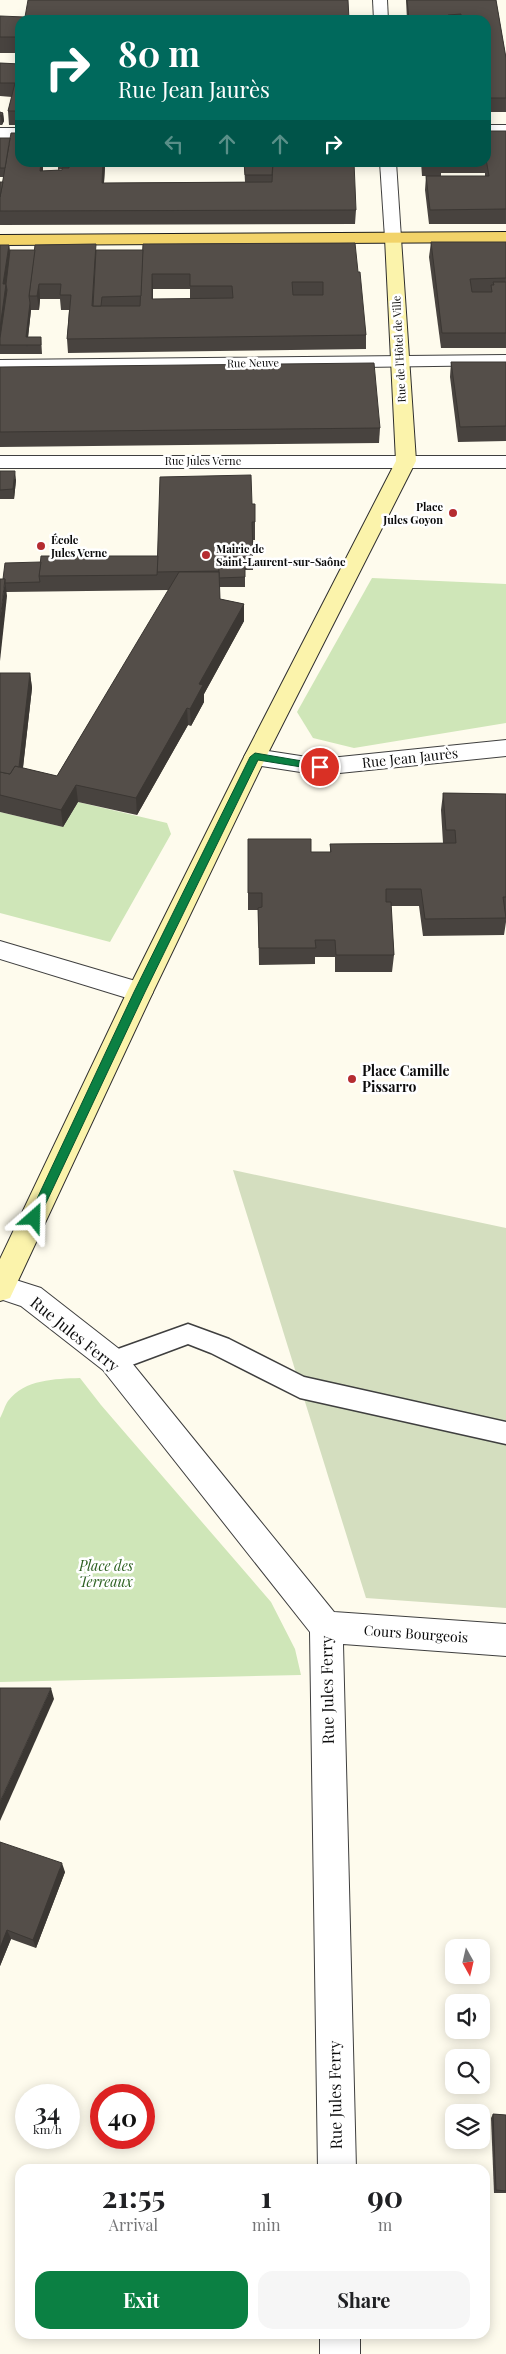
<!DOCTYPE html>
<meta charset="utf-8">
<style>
body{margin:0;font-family:"Playfair Display",serif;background:#f6f6f6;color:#202124;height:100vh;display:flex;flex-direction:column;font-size:19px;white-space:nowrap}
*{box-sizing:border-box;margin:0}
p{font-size:16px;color:#757577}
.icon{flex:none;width:28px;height:28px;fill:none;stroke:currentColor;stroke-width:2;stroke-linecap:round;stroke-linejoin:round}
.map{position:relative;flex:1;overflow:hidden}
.details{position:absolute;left:15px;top:2164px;width:475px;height:175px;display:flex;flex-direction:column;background:#fff;border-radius:15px;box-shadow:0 2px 12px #0003}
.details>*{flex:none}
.banner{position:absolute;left:15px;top:15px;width:476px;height:152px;border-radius:15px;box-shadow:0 2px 12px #0003;background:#00695c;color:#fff;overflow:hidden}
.needle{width:32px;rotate:172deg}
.fabs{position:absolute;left:445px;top:1939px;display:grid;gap:10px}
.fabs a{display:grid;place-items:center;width:45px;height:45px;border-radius:10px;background:#fff;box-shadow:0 2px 12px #0003;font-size:25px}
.speed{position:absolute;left:15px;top:2084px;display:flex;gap:10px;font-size:25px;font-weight:700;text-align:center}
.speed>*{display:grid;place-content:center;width:65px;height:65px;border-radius:50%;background:#fff;box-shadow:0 2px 12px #0003;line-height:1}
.speed small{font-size:12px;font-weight:400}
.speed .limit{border:8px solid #d22;background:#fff;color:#111}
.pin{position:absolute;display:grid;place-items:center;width:42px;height:42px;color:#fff;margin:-21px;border:2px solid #fff;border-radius:50%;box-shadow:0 1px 5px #0007}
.me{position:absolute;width:55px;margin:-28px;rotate:25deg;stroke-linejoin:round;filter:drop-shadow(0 0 4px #0008)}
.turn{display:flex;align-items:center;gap:18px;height:105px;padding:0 20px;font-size:22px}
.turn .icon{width:65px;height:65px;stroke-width:2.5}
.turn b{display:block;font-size:35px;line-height:42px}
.lanes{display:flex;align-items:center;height:48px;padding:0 20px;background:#0003;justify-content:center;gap:25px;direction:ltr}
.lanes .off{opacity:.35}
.eta{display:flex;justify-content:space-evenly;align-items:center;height:85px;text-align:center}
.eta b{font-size:30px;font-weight:700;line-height:35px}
.cta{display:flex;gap:10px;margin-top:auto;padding:10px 20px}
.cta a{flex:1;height:58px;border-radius:15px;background:#0b8043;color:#fff;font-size:20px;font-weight:700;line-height:58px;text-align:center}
.cta a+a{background:#f6f6f6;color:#202124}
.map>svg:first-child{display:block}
.green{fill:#cfe6b8}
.cemetery{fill:#d4debf}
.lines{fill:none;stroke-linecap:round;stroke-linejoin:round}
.lane-casing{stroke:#3f3f3f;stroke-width:3}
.street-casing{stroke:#3f3f3f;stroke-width:2}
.secondary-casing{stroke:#2e2e2e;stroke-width:2}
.primary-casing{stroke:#1d1d1d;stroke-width:2}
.lane{fill:#fff;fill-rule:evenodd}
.street{fill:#fff;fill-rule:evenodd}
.secondary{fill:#fbf3ab;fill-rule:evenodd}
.primary{fill:#f2d369;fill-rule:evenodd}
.wall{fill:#48433f;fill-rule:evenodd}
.shaded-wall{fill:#3b3733}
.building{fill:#544e49;stroke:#3b3733;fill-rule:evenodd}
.route{fill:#0b8043;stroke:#07532c}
.poi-dot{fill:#b52c30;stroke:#fff;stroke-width:2}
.labels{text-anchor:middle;stroke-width:5;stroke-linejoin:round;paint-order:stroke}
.far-street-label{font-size:11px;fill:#0c0c0c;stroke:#fff}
.far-poi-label{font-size:11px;font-weight:bold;fill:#0c0c0c;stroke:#fff;text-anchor:start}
.street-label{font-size:14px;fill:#0c0c0c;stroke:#fff}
.poi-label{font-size:14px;font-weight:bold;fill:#0c0c0c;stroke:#fff;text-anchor:start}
.park-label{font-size:14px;font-style:italic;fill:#2c6020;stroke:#fff}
.near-street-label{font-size:16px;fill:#0c0c0c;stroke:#fff}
</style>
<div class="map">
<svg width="506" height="2354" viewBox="0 0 506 2354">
<rect width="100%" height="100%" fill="#fefbed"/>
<g class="green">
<polygon points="372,578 506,584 506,723 354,748 313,738 297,712"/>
<polygon points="78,802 167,823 171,834 110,942 0,913 0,812 63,827"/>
<path d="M80,1378l21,27 170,197 24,47 6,26 -301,7v-264c3,-5 5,-13 8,-17 17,-22 47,-22 72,-23z"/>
</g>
<polygon class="cemetery" points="233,1170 506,1228 506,1608 366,1598"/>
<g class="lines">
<defs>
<polygon id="lane" points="188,1324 229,1339 304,1377 506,1422 506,1444 300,1398 211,1353 188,1344 113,1372 104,1368 101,1361 104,1354"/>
<g id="street">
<polygon points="373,0 387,0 388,20 374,20"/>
<rect x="486" y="125" width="20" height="10"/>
<rect x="0" y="128" width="20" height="10"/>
<polygon points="380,162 396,162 401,238 399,242 387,242 385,238"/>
<polygon points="506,355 506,365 0,372 0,360"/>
<rect x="0" y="456" width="506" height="12"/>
<polygon points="506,740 506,756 320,775 255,765 247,762 244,757 247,752 255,749 320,759"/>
<polygon points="0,941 149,985 153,992 149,999 140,1002 0,959"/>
<polygon points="0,1275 41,1288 123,1352 334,1612 506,1624 506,1656 343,1644 356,2169 318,2169 310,1632 103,1370 21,1306 0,1299"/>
<rect x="320" y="2334" width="40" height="20"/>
</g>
<polygon id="secondary" points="393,233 399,234 401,238 416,461 266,757 153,992 10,1298 0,1301 0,1259 127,992 244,757 396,461 385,238 387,234"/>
<polygon id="primary" points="506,232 506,242 0,245 0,235"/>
</defs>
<use href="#lane" class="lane-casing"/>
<use href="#street" class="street-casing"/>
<use href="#secondary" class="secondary-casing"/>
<use href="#primary" class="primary-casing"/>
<use href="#lane" class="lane"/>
<use href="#street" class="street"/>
<use href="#secondary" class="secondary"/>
<use href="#primary" class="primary"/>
</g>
<g class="wall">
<polygon points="406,0 496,0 506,58 506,112 486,112 486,20 407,20"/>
<polygon points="0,16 20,20 20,53 0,53"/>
<polygon points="0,63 20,64 20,125 9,125 8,111 12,97 0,96"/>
<polygon points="0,112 3,113 4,121 2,125 0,125"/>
<polygon points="486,131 506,131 506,224 429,224 425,190 426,176 485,176 485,173 441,173 441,176 422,176 421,162 486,162"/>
<path d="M0,138l20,24h120l-2,4h-33l-1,17 141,-1 -1,-20 112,48 -1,14 -355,1v-43h3v-5h-3zM43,166h15v4l4,-1v1l-19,1z"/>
<polygon points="431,242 506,242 506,348 441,348 429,257"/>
<path d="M0,245h9l1,5h86l262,22 8,63v14l-298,4 -1,-14 2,-29h-8l-1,-11h-20l-1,11h-8l-3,27h13l1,17h-42zM153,289h37v10h-37z"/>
<polygon points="451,362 506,362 506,441 458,442 450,377"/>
<polygon points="0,367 380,428 379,443 0,447"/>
<polygon points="0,471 16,480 14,499 0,499"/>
<polygon points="252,504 255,504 255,540 253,540 253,570 245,570 245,587 219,587 220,599 244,604 244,621 204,694 204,702 191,726 188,725 137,815 78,802 63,827 0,812 0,673 30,673 32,688 23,768 57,776 169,590 6,592 7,596 3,579 41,562 158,556"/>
<polygon points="443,793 506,794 506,922 504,935 423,936 419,906 391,906 394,955 392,972 335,972 335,957 315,957 315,964 259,965 258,910 248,910 248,839 311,852 330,852 330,844 443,843 441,810"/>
<polygon points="0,1842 65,1872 36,1948 11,1939 0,1966"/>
<polygon points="493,2114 506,2115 506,2193 494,2193 491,2118"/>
</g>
<g class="shaded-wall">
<polygon points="3,113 4,121 2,125 1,116"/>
<polygon points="41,162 43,162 43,166 42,185 40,171"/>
<polygon points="103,162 105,162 105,166 103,197 102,183"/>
<polygon points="9,245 10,259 8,298 0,345 0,328 3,284"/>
<polygon points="152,274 153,289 152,314"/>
<polygon points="39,284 40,299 39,310 37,296"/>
<polygon points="30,303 31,310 27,347 26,337"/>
<polygon points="15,471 16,480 14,499 13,489"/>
<polygon points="5,579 7,596 0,661 0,621"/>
<polygon points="244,604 244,621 204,694 204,702 191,726 190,709 199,684"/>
<polygon points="30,673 32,688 21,784 19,770"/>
<polygon points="187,708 188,725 137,815 136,798"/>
<polygon points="76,785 78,802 63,827 61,810"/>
<polygon points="51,1688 54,1699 0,1821 0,1802"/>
<polygon points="62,1863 65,1872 36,1948 33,1940"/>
<polygon points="7,1930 11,1939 0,1966 0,1948"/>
</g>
<g class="building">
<polygon points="28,0 348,0 349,20 20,20 20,37 0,37 0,16 25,17"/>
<polygon points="407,0 496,0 506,58 506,98 486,98 486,20 473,20 472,18 461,17 461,14 448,15 448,20 409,20"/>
<polygon points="0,63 20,64 20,111 8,111 15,83 0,83"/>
<polygon points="0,112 3,113 1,116 0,116"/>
<polygon points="486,131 506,131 506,209 430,210 426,176 489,176 486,159"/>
<polygon points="11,133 20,133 20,162 41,162 40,171 62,170 62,168 69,168 69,162 103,162 102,183 272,182 273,162 354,162 356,210 0,211 0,197"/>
<polygon points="0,138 10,138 5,168 0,168"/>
<polygon points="244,162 273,162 272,175 245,175"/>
<polygon points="0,182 3,182 0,197"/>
<polygon points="431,242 506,242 506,278 470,279 472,292 492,292 491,285 494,285 493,282 506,282 506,333 442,333"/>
<path d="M355,243l3,29h2l6,63 -299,4 4,-44h-11l1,-11h-22l-2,12h-8l6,-51 61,-1 -4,62h48l3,-62zM152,274h38v12h42l1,12 -81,1zM292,282h31v13h-30z"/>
<polygon points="0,245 9,245 3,284 6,284 0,328"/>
<polygon points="10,250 35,250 29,296 30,303 26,337 41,337 41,345 0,345 0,338 7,290 6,284"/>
<polygon points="96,250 143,250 141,296 102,297 101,306 93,306"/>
<polygon points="451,362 506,362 506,426 460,427"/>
<polygon points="374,363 380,428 0,432 0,367"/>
<polygon points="0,471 15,471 13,489 0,490"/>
<polygon points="251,475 252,504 255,504 255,522 252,522 253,552 218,552 219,571 157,572 160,477"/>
<polygon points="41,556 158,556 157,575 39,576"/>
<polygon points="219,561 245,561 245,577 219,578"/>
<polygon points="41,562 39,576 40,582 5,583 5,579 3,579 5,563"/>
<polygon points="179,572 219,572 220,599 244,604 199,684 203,685 190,709 187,708 136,798 76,785 61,810 0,795 0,772 10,774 15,766 57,776"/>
<polygon points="0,579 5,579 0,621"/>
<polygon points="0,673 30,673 19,767 15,766 10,774 0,772"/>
<polygon points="443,793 506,794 506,897 503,897 506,918 425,919 421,889 386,889 386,902 391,902 394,955 336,955 335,940 315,940 316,948 259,948 258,908 262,907 262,893 248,893 248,839 311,839 311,852 331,852 330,844 456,843 455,830 446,830"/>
<polygon points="0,1688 51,1688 0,1802"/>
<polygon points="0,1842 62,1863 33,1940 7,1930 0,1948"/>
<polygon points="493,2114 506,2115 506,2191 496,2190"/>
</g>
<polygon class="route" points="255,753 320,764 324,767 320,770 258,760 145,992 39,1218 38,1222 29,1222 28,1218 134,992 250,757"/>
<g class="poi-dot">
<circle cx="453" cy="513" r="5"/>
<circle cx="41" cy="546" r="5"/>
<circle cx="206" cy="555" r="5"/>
<circle cx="352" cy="1079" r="5"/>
</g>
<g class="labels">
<g class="far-street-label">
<text transform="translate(399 349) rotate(-93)" y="4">Rue de l'Hôtel de Ville</text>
<text transform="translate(253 363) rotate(-1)" y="4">Rue Neuve</text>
<text x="203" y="465">Rue Jules Verne</text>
</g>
<g class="far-poi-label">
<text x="443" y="511" text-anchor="end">Place<tspan x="443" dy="13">Jules Goyon</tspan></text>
<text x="51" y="544">École<tspan x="51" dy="13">Jules Verne</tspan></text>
<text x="216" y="553">Mairie de<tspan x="216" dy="13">Saint-Laurent-sur-Saône</tspan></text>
</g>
<g class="street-label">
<text transform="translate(410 758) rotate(-6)" y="5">Rue Jean Jaurès</text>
<text transform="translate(416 1634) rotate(4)" y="5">Cours Bourgeois</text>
</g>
<g class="poi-label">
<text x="362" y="1076">Place Camille<tspan x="362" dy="16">Pissarro</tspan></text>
</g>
<g class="park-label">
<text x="106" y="1571">Place des<tspan x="106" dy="16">Terreaux</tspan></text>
</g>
<g class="near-street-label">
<text transform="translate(75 1334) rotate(39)" y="6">Rue Jules Ferry</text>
<text transform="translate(327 1690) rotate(-91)" y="6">Rue Jules Ferry</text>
<text transform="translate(335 2095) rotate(-91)" y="6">Rue Jules Ferry</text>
</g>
</g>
</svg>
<div class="fabs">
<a><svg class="needle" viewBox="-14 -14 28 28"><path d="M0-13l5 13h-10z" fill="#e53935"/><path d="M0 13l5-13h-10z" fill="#757577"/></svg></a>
<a><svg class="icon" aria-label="sound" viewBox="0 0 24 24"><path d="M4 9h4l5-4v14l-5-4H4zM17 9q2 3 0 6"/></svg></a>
<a><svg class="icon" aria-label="search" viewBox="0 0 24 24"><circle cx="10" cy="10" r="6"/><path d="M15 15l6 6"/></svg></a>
<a><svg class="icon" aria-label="layers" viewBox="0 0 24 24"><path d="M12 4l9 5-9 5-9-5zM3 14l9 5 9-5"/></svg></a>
</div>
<div class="speed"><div>34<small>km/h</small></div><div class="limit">40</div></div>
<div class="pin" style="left:320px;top:767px;background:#d93025"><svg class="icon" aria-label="arrive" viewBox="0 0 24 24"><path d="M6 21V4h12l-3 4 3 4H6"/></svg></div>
<svg class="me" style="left:34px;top:1218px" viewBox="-20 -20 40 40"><path d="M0-17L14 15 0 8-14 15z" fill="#0b8043" stroke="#fff" stroke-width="4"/></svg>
<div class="banner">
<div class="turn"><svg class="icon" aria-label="right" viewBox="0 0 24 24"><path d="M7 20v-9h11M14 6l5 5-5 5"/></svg><div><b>80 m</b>Rue Jean Jaurès</div></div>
<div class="lanes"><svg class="icon off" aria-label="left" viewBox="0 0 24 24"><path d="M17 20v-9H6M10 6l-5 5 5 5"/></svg><svg class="icon off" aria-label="ahead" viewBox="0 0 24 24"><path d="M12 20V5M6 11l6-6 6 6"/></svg><svg class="icon off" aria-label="ahead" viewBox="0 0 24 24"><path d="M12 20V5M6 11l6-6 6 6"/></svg><svg class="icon" aria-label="right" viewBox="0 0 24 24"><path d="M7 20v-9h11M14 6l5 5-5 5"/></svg></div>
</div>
<section class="details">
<div class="eta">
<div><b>21:55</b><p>Arrival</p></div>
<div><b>1</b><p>min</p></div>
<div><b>90</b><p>m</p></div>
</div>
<div class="cta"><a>Exit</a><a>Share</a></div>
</section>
</div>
